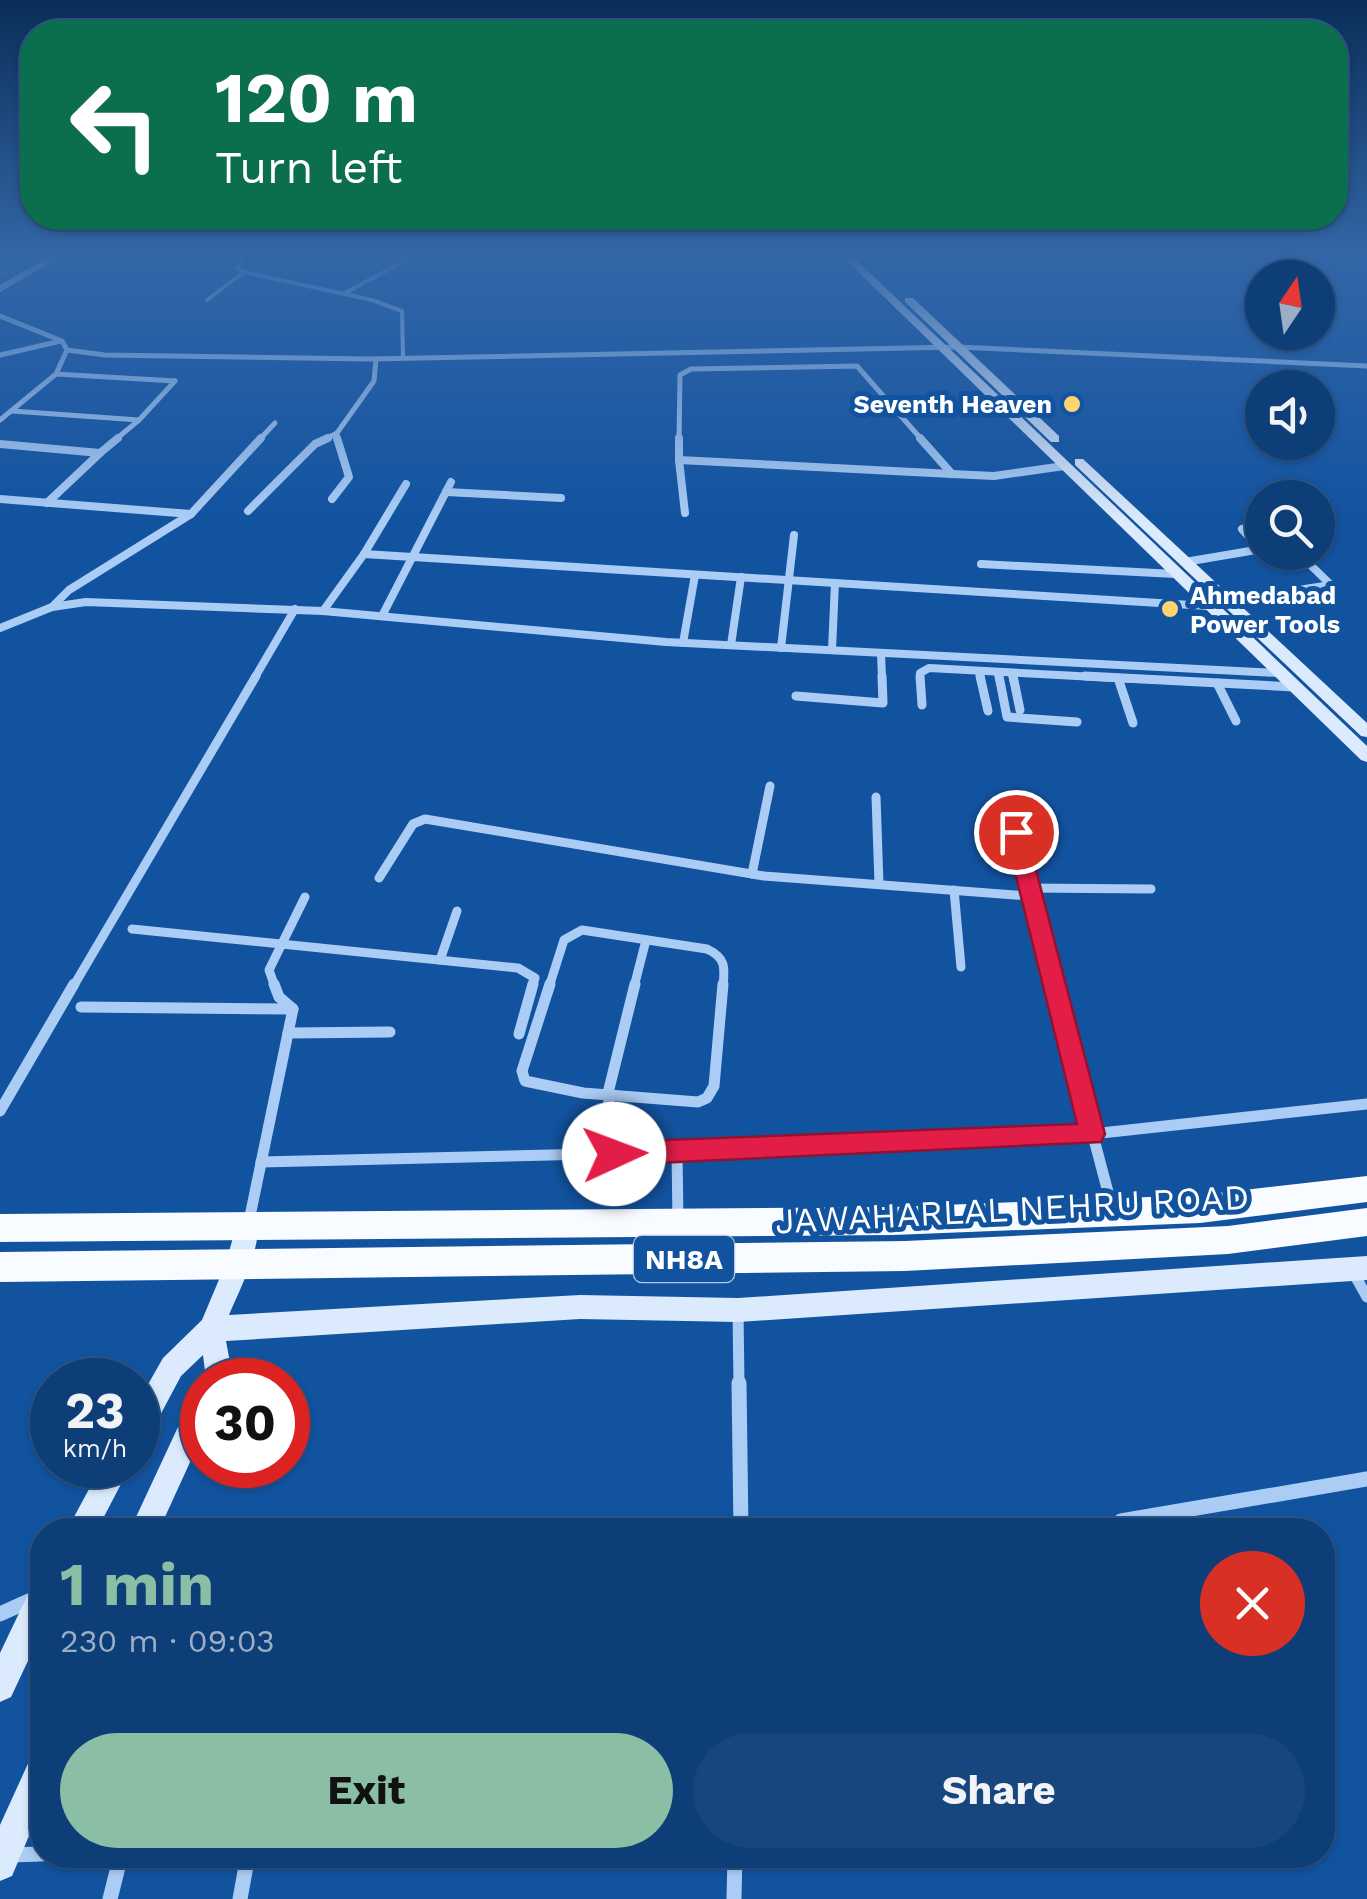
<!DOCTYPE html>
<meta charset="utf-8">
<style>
body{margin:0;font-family:"Work Sans",sans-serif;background:#17457d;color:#f1f3f6;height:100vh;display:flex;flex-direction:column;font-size:38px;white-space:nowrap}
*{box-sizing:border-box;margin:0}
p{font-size:32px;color:#9baec6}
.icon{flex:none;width:55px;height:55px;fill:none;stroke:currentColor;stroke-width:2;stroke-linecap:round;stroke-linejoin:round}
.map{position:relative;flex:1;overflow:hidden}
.drawer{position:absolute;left:30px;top:1518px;width:1305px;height:350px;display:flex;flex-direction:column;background:#0e3e78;border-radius:40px;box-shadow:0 2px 8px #0004,0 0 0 2px #2e578a}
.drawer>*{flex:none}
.guide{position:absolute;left:20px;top:20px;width:1328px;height:210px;border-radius:40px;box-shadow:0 2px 8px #0004,0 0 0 2px #2e578a;background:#0b6e4f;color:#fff;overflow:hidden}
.needle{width:65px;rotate:13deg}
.controls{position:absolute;left:1245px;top:260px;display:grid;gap:20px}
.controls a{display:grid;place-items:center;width:90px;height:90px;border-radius:50%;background:#0e3e78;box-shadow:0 2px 8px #0004,0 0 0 2px #2e578a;font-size:50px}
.speed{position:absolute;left:30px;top:1358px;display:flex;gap:20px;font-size:50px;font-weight:700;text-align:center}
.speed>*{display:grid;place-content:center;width:130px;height:130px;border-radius:50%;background:#0e3e78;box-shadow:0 2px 8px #0004,0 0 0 2px #2e578a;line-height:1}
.speed small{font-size:25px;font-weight:400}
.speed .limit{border:15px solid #d22;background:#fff;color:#111}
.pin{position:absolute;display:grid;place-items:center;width:85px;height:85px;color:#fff;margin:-42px;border:5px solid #fff;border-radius:50%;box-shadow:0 2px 10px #0007}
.me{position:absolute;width:110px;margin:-55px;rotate:88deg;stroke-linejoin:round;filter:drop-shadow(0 0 8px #0008)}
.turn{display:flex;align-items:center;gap:35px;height:210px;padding:0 30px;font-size:45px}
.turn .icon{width:130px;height:130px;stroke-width:2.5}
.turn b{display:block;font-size:70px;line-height:85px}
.round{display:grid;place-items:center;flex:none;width:105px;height:105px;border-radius:52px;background:#17457d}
.overview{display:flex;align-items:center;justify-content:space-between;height:170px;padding:0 30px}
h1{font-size:60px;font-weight:700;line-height:75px;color:#8abfa5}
.button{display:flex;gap:20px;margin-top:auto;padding:20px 30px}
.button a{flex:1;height:115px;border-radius:60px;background:#8abfa5;color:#111;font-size:40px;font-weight:700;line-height:115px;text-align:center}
.button a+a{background:#17457d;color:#f1f3f6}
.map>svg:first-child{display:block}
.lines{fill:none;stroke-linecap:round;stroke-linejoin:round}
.street-tunnel{stroke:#366dae;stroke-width:5;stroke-dasharray:5 2.5;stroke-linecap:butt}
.lane{stroke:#abcdf5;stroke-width:4}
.street-far4{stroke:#abcdf5;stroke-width:5}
.street-far3{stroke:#abcdf5;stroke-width:8}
.street-far2{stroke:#abcdf5;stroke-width:9}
.street-far1{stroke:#abcdf5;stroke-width:11}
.street{stroke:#abcdf5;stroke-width:15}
.secondary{fill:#dbeafd;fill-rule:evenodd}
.primary{fill:#f8fbff;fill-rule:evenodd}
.route{fill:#e11d48;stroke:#92132f;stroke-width:2.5}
.poi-dot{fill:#ffd36e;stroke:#1253a0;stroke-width:4}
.labels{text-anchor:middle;stroke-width:10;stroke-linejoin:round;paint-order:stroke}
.far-poi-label{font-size:25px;font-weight:bold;fill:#fff;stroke:#1253a0;text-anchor:end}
.shield{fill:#1253a0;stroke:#b8cbe2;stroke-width:2.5}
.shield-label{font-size:28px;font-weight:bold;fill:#fff}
.near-street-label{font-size:35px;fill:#fff;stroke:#1253a0}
</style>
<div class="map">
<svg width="1367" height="1899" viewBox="0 0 1367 1899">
<rect width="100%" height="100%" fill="#1253a0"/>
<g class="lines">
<polyline class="street-tunnel" points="0,273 8,274"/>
<g class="lane">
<polyline points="247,254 237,267 244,272 372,300 402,311 403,358"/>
<polyline points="345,293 417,254"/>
<polyline points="207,300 244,272"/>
</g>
<g class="street-far4">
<polyline points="0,316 62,341 67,350 105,355 369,359 958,347 1367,366"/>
<polyline points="0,355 61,341"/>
<polyline points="56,374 175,381"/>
<polyline points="12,411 139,420 115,440"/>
<polyline points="0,420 56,374 67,350"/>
<polyline points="139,420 175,381"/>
<polyline points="259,440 275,423"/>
<polyline points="323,440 337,433"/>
<polyline points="336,440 337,433 374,381 376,359"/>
<polyline points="679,440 680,375 691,369 857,366 922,440"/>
</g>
<g class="street-far3">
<polyline points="679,438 679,460 952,474"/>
<polyline points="920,438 952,474"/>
<polyline points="0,444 100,453 118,438"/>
<polyline points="679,460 685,513"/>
<polyline points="952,474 994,476 1064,466"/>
<polyline points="446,492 561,498"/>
<polyline points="0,499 191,514 69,590 52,607"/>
<polyline points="332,499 349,477 337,438"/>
<polyline points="47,503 100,453"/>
<polyline points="248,511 315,444 328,438"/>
<polyline points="191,514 261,438"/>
<polyline points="364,554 1208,606"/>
<polyline points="1185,562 1256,550 1257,546 1242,529 1262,525"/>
<polyline points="981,564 1175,574"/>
<polyline points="1227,601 1331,585 1297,552"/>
<polyline points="323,611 364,554 406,484"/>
<polyline points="382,616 451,482"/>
<polyline points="0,628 52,607 86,602 323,611 666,642 1279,673"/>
<polyline points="683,643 695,575"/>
<polyline points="731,645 741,577"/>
<polyline points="781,648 794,535"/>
<polyline points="832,650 835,583"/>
<polyline points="881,653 882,679"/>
<polyline points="979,671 981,679"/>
<polyline points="998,672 999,679"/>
<polyline points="1012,673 1013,679"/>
<polyline points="254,679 295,609"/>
<polyline points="920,679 920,673 929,668 1133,679"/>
</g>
<g class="street-far2">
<polyline points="920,676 922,705"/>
<polyline points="980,676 988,711"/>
<polyline points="999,676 1007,717 1077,722"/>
<polyline points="1013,676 1020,710"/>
<polyline points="1085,676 1294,687"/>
<polyline points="1118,678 1133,723"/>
<polyline points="1217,683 1236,721"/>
<polyline points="796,696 883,703 882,676"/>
<polyline points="876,797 879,884"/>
<polyline points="1010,803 1028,890"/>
<polyline points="752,874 770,786"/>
<polyline points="379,878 413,824 425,819 764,876 1029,896 1053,987"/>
<polyline points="1027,888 1151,889"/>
<polyline points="954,890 961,967"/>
<polyline points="132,929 518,968 535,978 532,987"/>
<polyline points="440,960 457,911"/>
<polyline points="73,987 256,676"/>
<polyline points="275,987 269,970 305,897"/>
<path d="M549,987l15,-47 18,-10 125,19c19,9 18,18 16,38"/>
<polyline points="634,987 646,940"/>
</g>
<g class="street-far1">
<polyline points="274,984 279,997 293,1009"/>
<polyline points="550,984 522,1071 525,1081 583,1093 698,1102 707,1098 714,1086 723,984"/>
<polyline points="1053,984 1113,1211"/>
<polyline points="81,1007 293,1009 249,1221"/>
<polyline points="288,1033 390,1032"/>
<polyline points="519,1034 533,984"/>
<polyline points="0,1111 74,984"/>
<polyline points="677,1152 678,1221"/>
<polyline points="614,1154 608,1093 635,984"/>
<polyline points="261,1162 677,1152 1092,1134 1367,1104"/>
<polyline points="1353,1272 1367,1297"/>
<polyline points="738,1311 739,1385"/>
</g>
<g class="street">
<polyline points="739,1383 741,1530"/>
<polyline points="1121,1521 1367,1479"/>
<polyline points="0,1614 42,1595"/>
<polyline points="10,1855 42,1854"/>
<polyline points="110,1899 121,1855"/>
<polyline points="240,1899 248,1855"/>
<polyline points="734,1899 735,1855"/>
</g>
<g class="secondary">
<polygon points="54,254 66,254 0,292 0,285"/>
<polygon points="840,254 850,254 1367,746 1367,762 1361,760"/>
<polygon points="905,298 913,298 1059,436 1059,442 1051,442 905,302"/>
<polygon points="1075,459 1083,459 1367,723 1367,737 1361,736 1075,465"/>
<path d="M247,1216l9,3c9,22 -18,74 -27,96l351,-20 158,3 629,-42v24l-629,42 -158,-3 -354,22 6,32 -3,7 -27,2 3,-11 -2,-16 -22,21 -33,62 -10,3v-39l25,-44 39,-38 24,-57 12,-44z"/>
<polygon points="202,1394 202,1436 159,1530 130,1530 192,1397"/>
<polygon points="102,1465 131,1465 97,1530 67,1530"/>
<polygon points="42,1584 42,1631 11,1697 0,1702 0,1653 31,1588"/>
<polygon points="42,1752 42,1805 12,1876 0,1881 0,1825 31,1757"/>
</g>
<g class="primary">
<polygon points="1367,1176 1367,1202 1200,1223 893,1235 0,1242 0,1214 893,1207 1200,1195"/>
<polygon points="1367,1208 1367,1236 1228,1254 905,1271 0,1282 0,1252 905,1241 1228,1226"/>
</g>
</g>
<linearGradient id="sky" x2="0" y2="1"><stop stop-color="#0a2e58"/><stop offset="0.49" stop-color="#3366a7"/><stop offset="1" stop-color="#3366a7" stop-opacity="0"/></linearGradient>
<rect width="1367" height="520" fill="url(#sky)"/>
<polygon class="route" points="1016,824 1026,832 1105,1134 1101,1142 614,1165 605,1162 601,1154 605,1146 614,1142 1077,1124 1005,832"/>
<g class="poi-dot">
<circle cx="1072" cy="404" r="10"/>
<circle cx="1170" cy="609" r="10"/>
</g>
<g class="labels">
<g class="far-poi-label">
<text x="1052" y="413">Seventh Heaven</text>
<text x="1190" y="604" text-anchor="start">Ahmedabad<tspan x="1190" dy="29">Power Tools</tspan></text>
</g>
<rect class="shield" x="634" y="1236" width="100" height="46" rx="8"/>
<g class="shield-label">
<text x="684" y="1269">NH8A</text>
</g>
<g class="near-street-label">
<text transform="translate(1012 1209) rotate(-3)" y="12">JAWAHARLAL NEHRU ROAD</text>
</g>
</g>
</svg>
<div class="controls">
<a><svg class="needle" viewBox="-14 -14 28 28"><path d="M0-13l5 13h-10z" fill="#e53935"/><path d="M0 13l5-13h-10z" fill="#9baec6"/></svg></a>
<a><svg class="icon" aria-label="sound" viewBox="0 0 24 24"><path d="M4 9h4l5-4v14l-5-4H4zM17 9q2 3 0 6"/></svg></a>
<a><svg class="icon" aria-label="search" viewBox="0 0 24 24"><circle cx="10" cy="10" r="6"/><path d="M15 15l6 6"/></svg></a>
</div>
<div class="speed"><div>23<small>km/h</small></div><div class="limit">30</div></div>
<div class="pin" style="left:1016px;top:832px;background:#d93025"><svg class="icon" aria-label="arrive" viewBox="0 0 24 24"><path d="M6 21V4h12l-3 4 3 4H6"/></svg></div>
<svg class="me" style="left:614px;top:1154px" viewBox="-20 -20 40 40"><circle r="19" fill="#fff"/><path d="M0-13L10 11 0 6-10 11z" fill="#e11d48"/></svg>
<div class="guide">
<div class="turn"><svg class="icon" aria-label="left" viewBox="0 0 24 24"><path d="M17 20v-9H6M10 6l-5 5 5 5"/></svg><div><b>120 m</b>Turn left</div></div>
</div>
<section class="drawer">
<div class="overview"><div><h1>1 min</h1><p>230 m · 09:03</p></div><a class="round" style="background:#d93025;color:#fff"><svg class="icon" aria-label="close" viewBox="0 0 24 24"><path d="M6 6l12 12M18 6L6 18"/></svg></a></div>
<div class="button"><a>Exit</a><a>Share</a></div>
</section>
</div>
